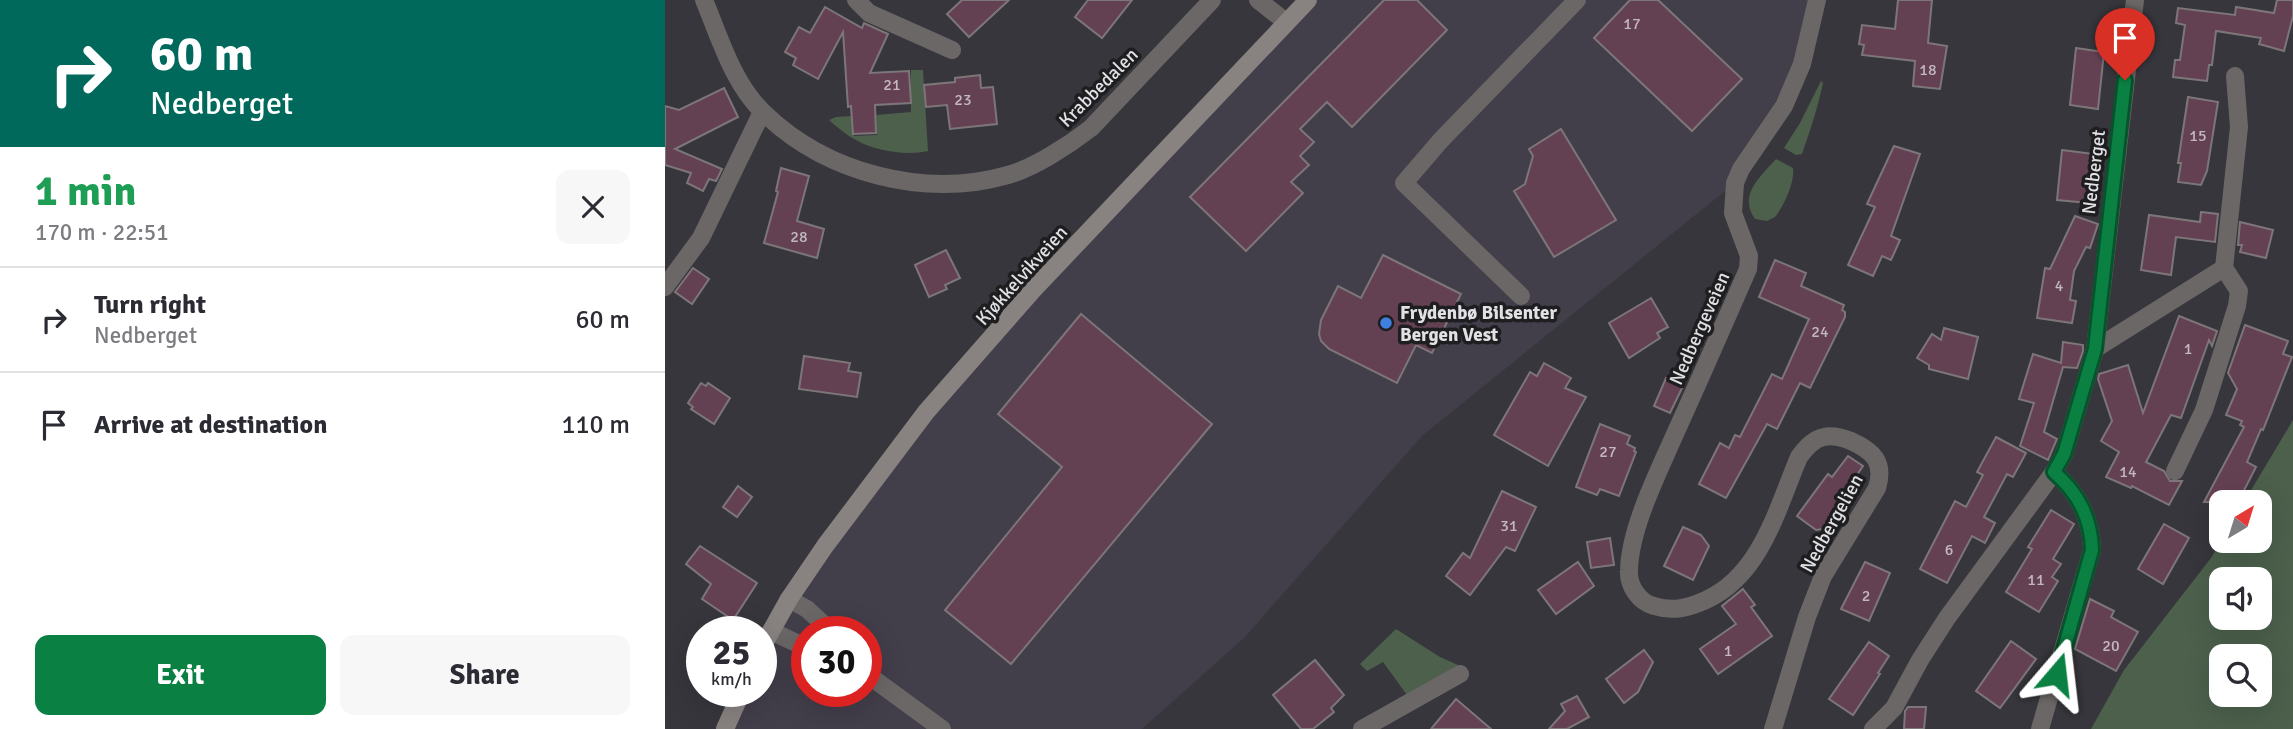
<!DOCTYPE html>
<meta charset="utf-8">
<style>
body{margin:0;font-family:Signika,sans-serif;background:#f7f7f7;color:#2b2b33;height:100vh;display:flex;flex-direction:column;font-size:26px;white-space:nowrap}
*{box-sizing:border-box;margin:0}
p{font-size:23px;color:#7c7c81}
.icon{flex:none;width:38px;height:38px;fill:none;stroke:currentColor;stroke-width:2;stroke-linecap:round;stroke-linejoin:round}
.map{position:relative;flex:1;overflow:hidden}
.details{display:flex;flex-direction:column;background:#fff;width:665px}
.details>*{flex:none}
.hud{background:#00695c;color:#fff;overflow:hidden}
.needle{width:46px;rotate:38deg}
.buttons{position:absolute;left:1544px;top:490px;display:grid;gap:14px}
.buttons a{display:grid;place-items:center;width:63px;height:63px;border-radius:14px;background:#fff;box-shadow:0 7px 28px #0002;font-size:35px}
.speed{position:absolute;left:21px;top:616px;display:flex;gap:14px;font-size:35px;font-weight:700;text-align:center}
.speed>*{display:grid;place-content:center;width:91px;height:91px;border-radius:50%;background:#fff;box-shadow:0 7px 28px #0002;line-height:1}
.speed small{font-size:18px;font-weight:400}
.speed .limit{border:10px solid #d22;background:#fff;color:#111}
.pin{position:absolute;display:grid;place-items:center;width:60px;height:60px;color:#fff;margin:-72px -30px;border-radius:50% 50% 50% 0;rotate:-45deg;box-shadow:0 0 7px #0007}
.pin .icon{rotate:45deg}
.me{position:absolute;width:77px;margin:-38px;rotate:17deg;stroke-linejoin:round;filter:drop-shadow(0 0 5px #0008)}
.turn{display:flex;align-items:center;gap:24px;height:147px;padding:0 35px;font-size:32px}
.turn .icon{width:91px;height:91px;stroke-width:2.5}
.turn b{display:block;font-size:49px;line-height:60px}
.round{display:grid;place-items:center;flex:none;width:74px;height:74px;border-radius:14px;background:#f7f7f7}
.headline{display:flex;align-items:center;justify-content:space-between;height:119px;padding:0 35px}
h1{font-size:42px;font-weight:700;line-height:52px;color:#1e9e55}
.action{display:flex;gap:14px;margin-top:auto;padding:14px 35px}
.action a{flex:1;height:80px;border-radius:14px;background:#0b8043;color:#fff;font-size:28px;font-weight:700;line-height:80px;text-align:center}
.action a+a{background:#f7f7f7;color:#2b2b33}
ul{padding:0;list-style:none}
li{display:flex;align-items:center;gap:21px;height:105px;padding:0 35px;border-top:2px solid #e1e1e2}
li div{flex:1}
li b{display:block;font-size:26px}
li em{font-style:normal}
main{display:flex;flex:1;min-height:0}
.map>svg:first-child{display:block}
.built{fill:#423e4a;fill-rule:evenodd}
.green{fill:#4c604c;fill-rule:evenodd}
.building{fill:#644053;stroke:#7d7679;stroke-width:2}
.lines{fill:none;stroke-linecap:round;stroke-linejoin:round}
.minor{stroke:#6b6766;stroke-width:18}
.secondary{stroke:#888280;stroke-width:18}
.route-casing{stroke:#07532c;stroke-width:18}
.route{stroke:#0b8043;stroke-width:12}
.shop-dot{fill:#3f7fe0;stroke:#1e1e20;stroke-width:2.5}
.labels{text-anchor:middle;stroke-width:7;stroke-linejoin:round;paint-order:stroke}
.number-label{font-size:16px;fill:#c2b8c0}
.street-label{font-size:19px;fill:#e1e0e4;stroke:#1e1e20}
.poi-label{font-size:19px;font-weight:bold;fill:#e1e0e4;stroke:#1e1e20;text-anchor:start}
</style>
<main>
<section class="details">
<div class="hud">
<div class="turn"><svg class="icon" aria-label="right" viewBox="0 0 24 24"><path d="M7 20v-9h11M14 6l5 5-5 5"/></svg><div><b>60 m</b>Nedberget</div></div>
</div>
<div class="headline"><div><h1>1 min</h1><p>170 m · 22:51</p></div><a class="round"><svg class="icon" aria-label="close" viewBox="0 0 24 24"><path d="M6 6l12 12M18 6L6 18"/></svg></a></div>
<ul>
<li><svg class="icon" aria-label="right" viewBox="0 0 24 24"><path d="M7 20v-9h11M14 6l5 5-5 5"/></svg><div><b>Turn right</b><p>Nedberget</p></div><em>60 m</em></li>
<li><svg class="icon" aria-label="arrive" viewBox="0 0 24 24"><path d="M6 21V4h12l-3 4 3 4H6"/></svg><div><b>Arrive at destination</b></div><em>110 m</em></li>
</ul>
<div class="action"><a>Exit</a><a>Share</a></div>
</section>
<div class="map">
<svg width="1628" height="729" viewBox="0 0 1628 729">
<rect width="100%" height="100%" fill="#37363c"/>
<path class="built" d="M653,0h499l-8,35 -74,148 -313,253 -178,202 -102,91h-412l17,-38h14v-29l82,-141 96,-125 347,-374zM142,632h59v59h-59z"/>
<g class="green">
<path d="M246,70h12l5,81c-21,5 -53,0 -72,-11 -10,-5 -19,-13 -27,-20l7,-3 17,-1 1,20 23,-1 -1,-20 35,-3z"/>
<path d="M1156,81l2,2c-5,24 -13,48 -21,71l-6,1 -12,-7 16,-25z"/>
<path d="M1111,159l17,9c2,14 -9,38 -18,49l-8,4 -12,-2c-17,-24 5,-42 21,-60z"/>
<path d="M1628,420v309h-202l33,-59 87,-112 10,-17h38v-39h-15zM1594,579v39h-38v-39zM1594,656v39h-38v-39z"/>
<polygon points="731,629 775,657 793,665 742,695 718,662 702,671 695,664"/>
</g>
<g class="building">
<polygon points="297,0 344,0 304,37 282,14"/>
<polygon points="423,0 467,0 437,38 410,17"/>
<polygon points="719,0 752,0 782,30 687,127 662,102 635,129 649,142 635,156 644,165 626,182 638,193 581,251 525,197"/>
<polygon points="965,0 993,0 1077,79 1027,131 929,38"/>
<polygon points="1233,0 1267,0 1263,43 1282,46 1275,89 1248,86 1250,61 1197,55 1199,45 1194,44 1197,25 1230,29"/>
<polygon points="1612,0 1628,0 1628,16 1619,51 1594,44 1596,38 1551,31 1547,65 1544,65 1542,81 1508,77 1510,60 1515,60 1520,25 1511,23 1513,8 1570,15 1571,7 1609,13"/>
<polygon points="160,7 197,28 199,23 223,34 205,73 244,71 246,103 210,105 211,133 188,134 186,106 183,107 178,32 153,79 128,65 131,58 120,52 134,27 145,33"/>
<polygon points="1411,48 1439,52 1433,109 1405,105"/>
<polygon points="315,75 316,88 328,87 332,124 285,129 282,105 261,107 259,85 290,82 290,78"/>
<polygon points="59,88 73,117 10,149 57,169 51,181 44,179 38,191 22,183 26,173 0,165 0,106 14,110"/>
<polygon points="1523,97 1553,102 1542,171 1536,185 1513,182 1516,163 1513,163"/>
<polygon points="896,129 951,220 889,257 849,191 860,184 868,156 864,149"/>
<polygon points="1229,146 1255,154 1226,236 1235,240 1226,260 1217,256 1208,276 1183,265 1210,207 1202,204"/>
<polygon points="1397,150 1429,154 1423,203 1392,200"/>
<polygon points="116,168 144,176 132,221 159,229 152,258 99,243 113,192 111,191"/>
<polygon points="1536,212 1553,214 1550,242 1511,237 1506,275 1476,270 1484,215 1535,222"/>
<polygon points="1410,216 1433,224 1425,248 1421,247 1409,271 1405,300 1411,301 1407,323 1372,318 1380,268 1385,269"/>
<polygon points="1575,222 1608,230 1601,258 1575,252 1577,245 1573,245"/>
<polygon points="281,250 295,278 280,285 282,289 264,297 250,265"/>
<polygon points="718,255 796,294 767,353 751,345 732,383 664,349 656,341 654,334 656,320 673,286 696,298"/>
<polygon points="1110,260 1141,273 1136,286 1179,305 1177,310 1180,312 1180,317 1145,388 1135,383 1112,429 1102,424 1061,498 1034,484 1055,443 1064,448 1070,435 1075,437 1107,374 1117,379 1144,319 1094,297"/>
<polygon points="28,268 44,279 27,304 10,292"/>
<polygon points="986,298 1003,327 992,333 995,338 964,358 944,323"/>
<polygon points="416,314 547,424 346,664 280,610 397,467 333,414"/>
<polygon points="1514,316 1552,331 1547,346 1544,340 1516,418 1506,415 1481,462 1499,471 1505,481 1517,481 1504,505 1467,486 1466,488 1441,477 1454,452 1436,441 1447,421 1433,379 1434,374 1463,365 1478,413"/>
<polygon points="1580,325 1623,341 1618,354 1627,357 1598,430 1596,429 1582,462 1591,467 1573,502 1539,502 1579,427 1575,425 1577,421 1561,415 1572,389 1563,373"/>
<polygon points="1279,328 1313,337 1303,379 1264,369 1264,365 1252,358 1267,334 1276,340"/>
<polygon points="1398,342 1418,345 1418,351 1412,368 1398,367 1379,432 1392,439 1383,460 1355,446 1369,403 1354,399 1368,354 1396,363"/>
<polygon points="139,356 185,363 183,371 196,373 192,397 134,389"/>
<polygon points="879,363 906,378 900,388 921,397 883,466 829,435 865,372 872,376"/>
<polygon points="1001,378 1018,386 1005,413 989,406"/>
<polygon points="36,383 41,386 43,383 65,398 49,424 26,409 28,407 23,403"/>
<polygon points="935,424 965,436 962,444 970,448 969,451 971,452 954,496 935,489 932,495 911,487"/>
<polygon points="1331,437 1361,453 1348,477 1342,474 1319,517 1330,523 1320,543 1307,536 1282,583 1255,569 1290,501 1301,507 1318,475 1312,472"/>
<polygon points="1183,456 1198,466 1183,488 1186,491 1158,529 1151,530 1132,516 1163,474 1167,477"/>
<polygon points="73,486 87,497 72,517 58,507"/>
<polygon points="837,491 871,507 850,551 841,547 805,595 781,576 798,553 805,558"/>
<polygon points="1386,510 1409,524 1388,559 1396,564 1387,577 1393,581 1374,612 1341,592 1367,549 1363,547"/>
<polygon points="1499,524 1524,538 1498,584 1473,569"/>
<polygon points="1018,527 1036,535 1044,546 1028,580 999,566"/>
<polygon points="945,538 949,565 926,568 922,542"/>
<polygon points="35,546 92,583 68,620 37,599 46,584 21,564"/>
<polygon points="913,562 929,586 891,614 873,590"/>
<polygon points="1200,562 1225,573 1204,621 1176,609"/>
<polygon points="1078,589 1090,605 1086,607 1107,636 1053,674 1035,649 1071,624 1057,606"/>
<polygon points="1425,599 1449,611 1446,617 1473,632 1451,671 1410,649"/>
<polygon points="1346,641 1371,659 1335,708 1311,691"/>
<polygon points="1204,642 1224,656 1213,673 1215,674 1188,715 1164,699"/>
<polygon points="979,650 988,662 973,692 959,703 941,679"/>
<polygon points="650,660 679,695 666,708 669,712 648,729 636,729 608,695"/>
<polygon points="912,696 924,717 902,729 884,729 900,711 896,704"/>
<polygon points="791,699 826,729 766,729"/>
<polygon points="1243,707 1261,707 1259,729 1239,729 1240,711"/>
</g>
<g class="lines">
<g class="minor">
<path d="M39,0c16,38 29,84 60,113 62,60 160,86 244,62 26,-7 61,-30 83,-47l121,-128"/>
<polyline points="191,0 204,13 287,50"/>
<polyline points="593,0 621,22"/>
<polyline points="0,287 36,238 97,112"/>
<polyline points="856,296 739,183 776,140 912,0"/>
<polyline points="1430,349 1559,268 1574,127 1570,76"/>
<polyline points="1510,471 1539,410 1572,306 1574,291 1559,268"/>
<polyline points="124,599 142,609 167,632"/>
<polyline points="106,631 142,648"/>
<polyline points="201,677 210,680 277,729"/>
<polyline points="697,729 795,674"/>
<path d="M1108,729l34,-112 16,-41 54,-88c8,-26 -4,-37 -26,-47 -8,-3 -19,-6 -27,-4 -11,2 -19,12 -25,20 -22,52 -38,118 -93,143 -18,8 -33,12 -52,6 -15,-4 -26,-20 -25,-36 1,-42 29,-97 46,-136 25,-55 49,-110 73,-165l1,-13 -16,-43 2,-30 6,-14 43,-63 18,-42 15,-64"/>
<polyline points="1208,729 1229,708 1255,660 1282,618 1389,472 1399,454 1430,349 1470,0"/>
<path d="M1375,729l52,-179c-1,-33 -14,-57 -38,-78"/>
</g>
<g class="secondary">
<polyline points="96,649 124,599 160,546 261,412 368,290 643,0"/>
<polyline points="60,729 77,691"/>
</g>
</g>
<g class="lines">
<defs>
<path id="route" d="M1392,674l35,-124c-1,-33 -14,-57 -38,-78l10,-18 31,-105 30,-269"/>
</defs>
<use href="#route" class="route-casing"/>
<use href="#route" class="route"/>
</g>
<circle class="shop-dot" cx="721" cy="323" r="7"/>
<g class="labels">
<g class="number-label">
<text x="967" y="29">17</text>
<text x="1263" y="75">18</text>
<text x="227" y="90">21</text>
<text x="298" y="105">23</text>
<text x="1533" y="141">15</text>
<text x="134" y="242">28</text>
<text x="1394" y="291">4</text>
<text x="1155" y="337">24</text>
<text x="1523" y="354">1</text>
<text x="943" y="457">27</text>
<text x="1463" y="477">14</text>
<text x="844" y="531">31</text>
<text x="1284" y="555">6</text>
<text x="1371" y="585">11</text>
<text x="1201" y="601">2</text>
<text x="1446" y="651">20</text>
<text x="1063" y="656">1</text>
</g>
<g class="street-label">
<text transform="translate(433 87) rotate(-45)" y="7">Krabbedalen</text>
<text transform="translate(1428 172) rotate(-83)" y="7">Nedberget</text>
<text transform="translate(356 275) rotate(-48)" y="7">Kjøkkelvikveien</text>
<text transform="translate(1034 328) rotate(-66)" y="7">Nedbergeveien</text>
<text transform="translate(1166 523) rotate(-61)" y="7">Nedbergelien</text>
</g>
<g class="poi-label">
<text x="735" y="319">Frydenbø Bilsenter<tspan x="735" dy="22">Bergen Vest</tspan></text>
</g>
</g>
</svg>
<div class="buttons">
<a><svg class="needle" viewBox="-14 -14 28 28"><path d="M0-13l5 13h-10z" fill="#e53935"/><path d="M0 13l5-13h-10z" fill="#7c7c81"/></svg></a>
<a><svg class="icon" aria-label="sound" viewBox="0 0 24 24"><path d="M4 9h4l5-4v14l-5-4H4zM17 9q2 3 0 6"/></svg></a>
<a><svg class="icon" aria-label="search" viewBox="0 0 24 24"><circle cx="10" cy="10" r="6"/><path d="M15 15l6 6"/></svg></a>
</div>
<div class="speed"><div>25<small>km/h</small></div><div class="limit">30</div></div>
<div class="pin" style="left:1460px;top:80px;background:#d93025"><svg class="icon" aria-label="arrive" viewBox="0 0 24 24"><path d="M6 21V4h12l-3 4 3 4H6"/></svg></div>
<svg class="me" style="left:1392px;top:674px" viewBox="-20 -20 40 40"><path d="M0-17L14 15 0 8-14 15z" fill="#0b8043" stroke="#fff" stroke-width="4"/></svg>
</div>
</main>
